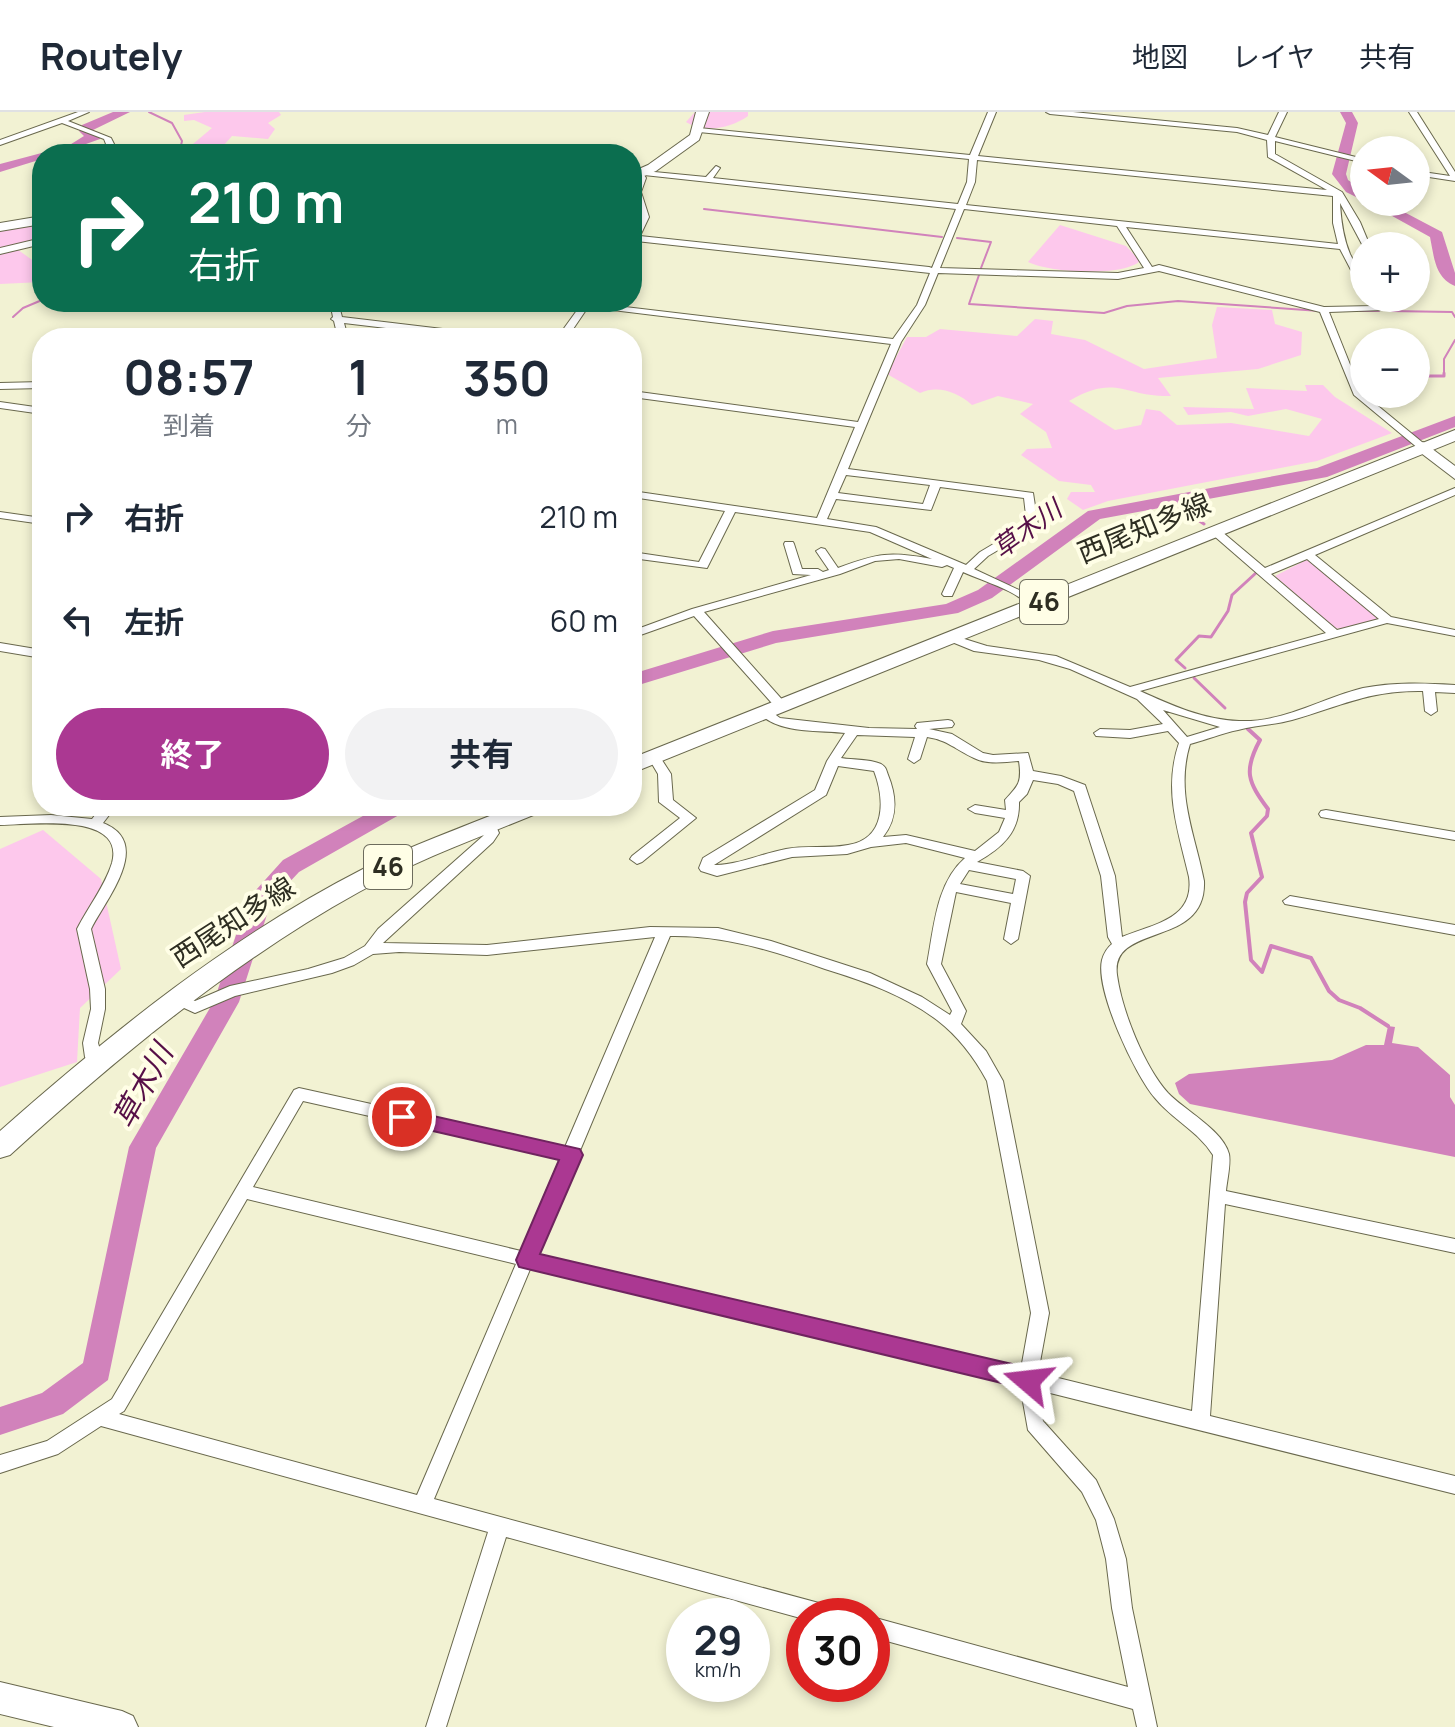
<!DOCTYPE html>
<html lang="ja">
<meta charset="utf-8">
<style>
body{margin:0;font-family:Manrope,"Noto Sans JP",sans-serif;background:#f2f2f3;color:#1f2937;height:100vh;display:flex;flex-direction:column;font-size:30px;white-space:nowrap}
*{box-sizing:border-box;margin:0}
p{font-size:26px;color:#747a83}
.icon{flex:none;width:44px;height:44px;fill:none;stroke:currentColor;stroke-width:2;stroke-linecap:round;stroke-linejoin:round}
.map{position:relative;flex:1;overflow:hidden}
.side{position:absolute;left:32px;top:216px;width:610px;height:488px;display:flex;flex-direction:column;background:#fff;border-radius:32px;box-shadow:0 4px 12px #0003}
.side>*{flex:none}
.banner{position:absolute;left:32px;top:32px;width:610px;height:168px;border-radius:32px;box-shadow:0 4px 12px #0003;background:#0b6e4f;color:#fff;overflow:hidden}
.needle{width:52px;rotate:285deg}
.buttons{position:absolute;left:1350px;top:24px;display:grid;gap:16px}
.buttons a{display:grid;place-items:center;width:80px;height:80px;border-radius:50%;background:#fff;box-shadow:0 4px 12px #0003;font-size:40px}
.speed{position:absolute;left:666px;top:1486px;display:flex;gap:16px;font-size:40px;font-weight:700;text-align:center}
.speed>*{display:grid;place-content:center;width:104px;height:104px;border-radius:50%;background:#fff;box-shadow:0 4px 12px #0003;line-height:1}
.speed small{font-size:20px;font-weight:400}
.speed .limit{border:12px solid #d22;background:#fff;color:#111}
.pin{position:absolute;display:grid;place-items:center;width:68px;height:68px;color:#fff;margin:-34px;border:4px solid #fff;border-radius:50%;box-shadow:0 2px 8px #0007}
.me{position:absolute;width:88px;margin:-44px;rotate:287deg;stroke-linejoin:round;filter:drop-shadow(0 0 6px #0008)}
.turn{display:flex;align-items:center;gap:28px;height:168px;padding:0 24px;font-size:36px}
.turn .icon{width:104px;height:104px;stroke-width:2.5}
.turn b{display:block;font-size:56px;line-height:68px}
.eta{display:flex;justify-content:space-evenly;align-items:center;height:136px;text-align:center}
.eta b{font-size:48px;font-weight:700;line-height:56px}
.button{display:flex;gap:16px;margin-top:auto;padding:16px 24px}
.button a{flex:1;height:92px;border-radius:48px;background:#ab3892;color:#fff;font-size:32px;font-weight:700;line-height:92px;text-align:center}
.button a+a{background:#f2f2f3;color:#1f2937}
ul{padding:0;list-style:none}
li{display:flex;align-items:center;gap:24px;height:104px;padding:0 24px}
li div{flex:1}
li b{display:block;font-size:30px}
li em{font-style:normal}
header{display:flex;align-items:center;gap:48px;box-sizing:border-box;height:112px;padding:0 40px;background:#fff;border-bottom:2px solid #e0e1e3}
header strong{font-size:38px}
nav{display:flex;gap:44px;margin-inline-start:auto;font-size:28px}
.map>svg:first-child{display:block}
.green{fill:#fdc8ec}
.water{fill:#d182bb}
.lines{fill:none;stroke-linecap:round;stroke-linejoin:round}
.stream-far2{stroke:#d182bb;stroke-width:2}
.stream-far1{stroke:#d182bb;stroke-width:3}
.stream{stroke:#d182bb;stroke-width:4}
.river{fill:#d182bb;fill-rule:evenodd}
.street-casing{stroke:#69684d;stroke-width:2}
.secondary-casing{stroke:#69684d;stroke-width:2}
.primary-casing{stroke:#69684d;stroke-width:2}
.street{fill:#fff;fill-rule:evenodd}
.secondary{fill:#fff;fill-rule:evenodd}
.primary{fill:#fff;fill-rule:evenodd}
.route{fill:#ab3892;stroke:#6f245f;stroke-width:2}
.labels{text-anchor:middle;stroke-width:8;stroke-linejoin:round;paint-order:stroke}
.far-water-label{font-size:26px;font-style:italic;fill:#560f47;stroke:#fffee6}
.shield{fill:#fffee6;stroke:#6d6c5d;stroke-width:2}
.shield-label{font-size:26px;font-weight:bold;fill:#2e2e22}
.street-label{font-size:28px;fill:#2e2e22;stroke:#fffee6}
.water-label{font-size:30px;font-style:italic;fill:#560f47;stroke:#fffee6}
</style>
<header>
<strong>Routely</strong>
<nav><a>地図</a><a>レイヤ</a><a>共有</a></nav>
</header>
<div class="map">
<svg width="1455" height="1615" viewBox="0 0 1455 1615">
<rect width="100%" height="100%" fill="#f2f2d3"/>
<g class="green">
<polygon points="205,0 279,0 281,3 268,11 275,17 268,27 232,24 216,42 181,42 212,16 194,8 184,9 184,3"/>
<path d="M695,0h53v4c-17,12 -43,18 -62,6z"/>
<polygon points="42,112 42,126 14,135 35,150 42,151 42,170 0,172 0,118"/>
<path d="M1060,113l66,21 14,15c-17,16 -90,12 -112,1z"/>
<path d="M1217,195l55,3 3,14 27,8 -1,23 -43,14 -100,9 13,18c-47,1 -55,-23 -102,5l46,29 26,-5 5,-16 14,2 17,14 54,-2 78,13 13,-17 -36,-10 -38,7 -17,-4 -43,3 -5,-8 71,2 -8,-21 61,3 -2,-6h18l12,12 57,36 -75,28 -209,40 -25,9 -16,-11 4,-7h24l-4,-7 -32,-4 -38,-26 6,-6 25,-1 -6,-16 -26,-18 13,-10 -35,-8 -26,9c-15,-13 -34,-20 -52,-12l-33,-19 20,-37h19l14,-8 77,7 18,-17 18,2 -2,13 34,6 59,29 73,-11 -5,-33z"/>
<polygon points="1310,446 1381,506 1342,517 1334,516 1275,464"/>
<polygon points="43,718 101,767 121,857 80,896 77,950 0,975 0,737"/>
</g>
<polygon class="water" points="1388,914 1395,915 1392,931 1418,935 1450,963 1450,985 1455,993 1455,1045 1190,992 1179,982 1175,971 1189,962 1332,948 1366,933 1384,933"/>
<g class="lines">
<g class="stream-far2">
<polyline points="149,0 172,11 182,29 179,42"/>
<polyline points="704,97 942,125"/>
<polyline points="957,126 991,130 981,156"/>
<polyline points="979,163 969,192 1104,201 1127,194 1178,189 1320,199"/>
<polyline points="247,190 269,195 308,190"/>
<polyline points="166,196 240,190"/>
<polyline points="1360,199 1379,199"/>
<polyline points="1390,199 1452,200 1455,205"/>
<polyline points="13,205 23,196 42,188"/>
<polyline points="1444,263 1444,247 1455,228"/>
</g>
<g class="stream-far1">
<polyline points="1423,264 1444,264 1444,261"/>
<polyline points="1180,396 1204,412"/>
<polyline points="1185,556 1176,548 1199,524 1211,525 1228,499 1232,483 1257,460"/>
<polyline points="1194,566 1225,596"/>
</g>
<path class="stream" d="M1248,617l12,11c-17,31 -12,42 8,69l-1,7 -16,17 11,44 -15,16 -2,9 6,58 11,12 9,-26 40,12 18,33 10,9 21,8 28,18"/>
<g class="river">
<polygon points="113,0 130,0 93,18 100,21 100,27 86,32 77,40 42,42 42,47 0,60 0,52 68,34 84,24 79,19 82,13"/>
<polygon points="1340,0 1352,0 1358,11 1346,62 1348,68 1364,79 1364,89 1346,80 1332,62 1346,11"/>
<path d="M1367,90h18l57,30 13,41v13c-20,-8 -21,-29 -25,-49z"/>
<polygon points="1455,304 1455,315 1327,365 1100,407 992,486 958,501 776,531 632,575 632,562 773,519 946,492 978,478 1088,399 1317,356"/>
<polygon points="381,694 409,694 406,699 299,760 271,790 239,890 156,1036 108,1268 63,1302 0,1323 0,1295 42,1281 83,1251 129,1035 214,889 248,787 283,748"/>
</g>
<defs>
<g id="street">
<polygon points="78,0 89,0 68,9 111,26 114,32 103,42 94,42 106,32 104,27 62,11 0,33 0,28"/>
<path d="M988,0h8l-18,44 349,34 -59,-33 -1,-17 -30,-8 -187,-18 -4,-2h27l164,16 31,7 11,-23h8l-12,25 89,22v4l-89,-22v13l67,38 18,30 10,24h-6v2l-24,-45c1,17 3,34 10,51 6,12 14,22 14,36l-3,-1 -21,-40 -214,-22 26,40 7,-2 165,42 50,-1 -2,-4 1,-4h8l3,12 -55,2 32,80 67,55 -9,2 -65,-54 -34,-83 -161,-41 -41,8 -180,-6 -13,32 -24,37 -53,127 185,24 5,32 -1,2 -49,29 -14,13 60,28 8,9 -2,2h-8c-16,-18 -47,-26 -69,-36l-11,24h-8l-2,-2 12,-26 -7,-3 -5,2 -43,-8 -24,2 -35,13 -136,38 82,92 2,3 -2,3h-8l-84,-94 -62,22v-7l60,-22 119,-34 -18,-1 -9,-30 1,-2h8l1,2 8,25h16l5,3 6,-2 -13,-19 5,-3 4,1 13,19c39,-15 53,-17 94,-9l-62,-27 -135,-20 -28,56 -75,-10v-6l67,10 26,-51 -93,-14v-6l185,27 38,-91 -223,-30v-6l226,31 33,-78 -303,-37 -21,31h-10l26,-36 310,37 24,-34 13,-32 -294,-32 -4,3v-9l9,-18 -8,-25 5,-14 -2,-3 8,-4 62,6 10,-11 4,2 -7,10 245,26 9,-22 2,-23 -270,-27 -4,-2 4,-2 271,27zM977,48l356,36v27l5,21 -372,-39 9,-23zM644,63l312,34 -24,59 -3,-1 -289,-31 9,-19 -8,-25 5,-14zM964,97l153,17 27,42 -26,5 -178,-5zM846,363l84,10 -7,19 -85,-11zM940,375l84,11 3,26 -47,28 -14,13 -90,-38 -49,-8 9,-20 95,11z"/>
<polygon points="1409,0 1417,0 1455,60 1455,69 1416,63 1416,59 1450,64"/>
<polygon points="42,126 42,132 0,142 0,136"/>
<polygon points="330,190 338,190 342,205 493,223 498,226 470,226 344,211 348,226 338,226 334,209 331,207 333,205"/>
<polygon points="42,270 42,276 0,277 0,271"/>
<polygon points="0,290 42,296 42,302 0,296"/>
<path d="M1455,376v7l-140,60 76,62 64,13v6l-68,-13 -247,68c31,14 64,29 99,30 44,2 83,-23 124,-33 31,-6 61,-5 92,-3v8l-20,-1 2,19 -6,4 -6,-4 -2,-20c-54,-1 -82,15 -131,29 -18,5 -37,5 -54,10 -16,3 -32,10 -48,14 -15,49 5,90 14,137 3,68 -94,41 -87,94 5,36 27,91 51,118 16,17 55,37 61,61 2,10 -2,26 -3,37l229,48v14l-230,-49 -15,212 245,60v18l-417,-104 5,31 53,59 18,39 12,40 6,49 25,119h-20l-4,-18 -261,-72v-20l256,70 -16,-79 -6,-49 -10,-39 -14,-28 -54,-62 -8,-45 -489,-118 -97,232 396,107 7,3 3,7h-36v3l-298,-82 -60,190h-20l62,-195 -387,-106 -43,28 -58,19v-18l47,-14 65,-42 182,-309 5,-2 266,59 90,-210 -168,18 -88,-3 -26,2 -19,11 -22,8 -97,23 -40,17 -24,-11 -2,-4 2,-4 5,-1 19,8 35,-15 78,-17 36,-11 21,-12 13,-17 105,-93 2,-3 -3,-8 7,-4 5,1 5,11 -6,9 -110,101 104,2 163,-18 68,1 53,13 99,32 52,24 28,18 2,-4 -25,-47c7,-36 9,-81 38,-106l-59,-15 -35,4 -24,7 -55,3 -75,19 -16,-5 -2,-3 4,-10 112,-68 12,-29 18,-28c-27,-3 -66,1 -86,-20l2,-3h8l11,8 89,10 48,1 -2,-3 2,-3 31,-3 4,1 2,3 -2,3 -23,2 23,5 31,19 10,2 35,-2 5,18 28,5 24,9 30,91 7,61c30,-13 73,-17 67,-60 -11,-47 -26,-87 -10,-134l-11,-12 -38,7 -34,-2 -2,-3 6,-4 30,1 33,-6 -26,-25 -67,-30 -31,-9 -65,-9 -27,-11v-4h8l32,10 69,10 74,31 196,-54 -113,-98v-4h8l44,37zM1307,447l72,60 -42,11 -66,-56zM1163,598l57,17 -33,10zM857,623l58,2 -7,22 6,4 6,-4 7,-22c21,3 29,13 47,21 14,7 30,4 45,3 3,21 0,24 -14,39l1,10 -31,-5 -7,4 7,4 30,5 -6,14 -24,19 -69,-16 -23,2c15,-19 14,-40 5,-62 -2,-6 -2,-8 -7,-11 -11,-5 -28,-4 -40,-6zM838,654l36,5c11,29 12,68 -26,74 -21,4 -42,0 -62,4 -22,4 -52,17 -72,16l112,-70zM1033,668l25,4 16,7 27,85 7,61 4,7c-5,4 -8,9 -10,16 -7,30 33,115 53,138 17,21 43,33 58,57l-21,256 -154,-38 11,-60 -46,-232 -17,-30 -25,-27 5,-13 -25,-47 15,-72 55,11 -7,36 7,5 7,-5 12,-63 -7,-5 -46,-9c25,-14 43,-30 42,-60l8,-8zM969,758l47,9 -3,15 -53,-10zM670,824c54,-1 104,15 155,33 39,12 79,26 112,51 22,17 37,37 50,61l44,232 -10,56 -485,-115 44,-99 -1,-2zM303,989l257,58 -39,92 -268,-64zM247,1087l269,65 -99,231 -298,-81 5,-3z"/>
<polygon points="0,400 42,406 42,412 0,406"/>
<polygon points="0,531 42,538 42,546 0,539"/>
<polygon points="654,641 658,642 671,662 673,688 696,706 642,750 637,752 630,747 632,744 680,706 659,690 658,662 648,645"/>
<path d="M102,694h14l-13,17c51,20 3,76 -12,106l14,60v20l-7,34 6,20 -3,4h-10l-6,-10 -2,-14 8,-34 -1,-20 -13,-60c11,-22 28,-43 35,-66 14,-52 -84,-38 -112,-38v-8l51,-2 41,4z"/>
<polygon points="1326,698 1455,720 1455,728 1321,705 1319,702 1321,699"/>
<polygon points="1290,784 1455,813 1455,823 1285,792 1283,789"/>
</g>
<g id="secondary">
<polygon points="696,0 709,0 699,28 656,59 632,69 632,60 648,53 690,23"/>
<polygon points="42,104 42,112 0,119 0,111"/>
<polygon points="1423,330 1455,354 1455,367 1417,338 1415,335"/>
<polygon points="0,1570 122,1599 133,1604 138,1615 54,1615 0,1602"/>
</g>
<g id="primary">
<polygon points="1455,318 1455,329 632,661 632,646"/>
<path d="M514,694h32l-3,5c-62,26 -125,48 -184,81 -128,71 -241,165 -349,263l-10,3v-27c112,-99 230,-194 363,-262 49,-24 101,-42 151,-63z"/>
</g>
</defs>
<use href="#street" class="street-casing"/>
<use href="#secondary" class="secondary-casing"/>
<use href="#primary" class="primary-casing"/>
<use href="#street" class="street"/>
<use href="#secondary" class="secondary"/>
<use href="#primary" class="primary"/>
</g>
<polygon class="route" points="402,997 580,1037 583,1043 540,1142 1012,1252 1036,1262 1040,1269 1036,1277 1028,1280 1010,1273 519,1155 516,1148 559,1048 394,1010 391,1005 394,999"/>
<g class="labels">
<g class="far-water-label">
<text transform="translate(1027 417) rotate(-36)" y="9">草木川</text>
</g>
<g class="shield">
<rect x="1020" y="468" width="48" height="44" rx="6"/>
<rect x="364" y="733" width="48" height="44" rx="6"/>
</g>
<g class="shield-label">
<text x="1044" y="499">46</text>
<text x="388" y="764">46</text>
</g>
<g class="street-label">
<text transform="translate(1144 416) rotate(-22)" y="10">西尾知多線</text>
<text transform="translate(233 810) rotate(-33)" y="10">西尾知多線</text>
</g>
<g class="water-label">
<text transform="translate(143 974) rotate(-61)" y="10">草木川</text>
</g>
</g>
</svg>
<div class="buttons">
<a><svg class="needle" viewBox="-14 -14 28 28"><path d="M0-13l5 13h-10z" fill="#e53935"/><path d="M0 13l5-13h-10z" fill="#747a83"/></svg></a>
<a>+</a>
<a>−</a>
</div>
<div class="speed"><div>29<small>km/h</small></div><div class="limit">30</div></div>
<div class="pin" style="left:402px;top:1005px;background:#d93025"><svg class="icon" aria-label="arrive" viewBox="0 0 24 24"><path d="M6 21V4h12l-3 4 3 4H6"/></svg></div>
<svg class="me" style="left:1028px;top:1269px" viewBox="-20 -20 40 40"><path d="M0-17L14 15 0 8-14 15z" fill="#ab3892" stroke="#fff" stroke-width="4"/></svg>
<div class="banner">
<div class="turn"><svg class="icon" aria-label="right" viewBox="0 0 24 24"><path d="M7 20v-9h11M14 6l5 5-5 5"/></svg><div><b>210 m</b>右折</div></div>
</div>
<section class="side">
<div class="eta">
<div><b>08:57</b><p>到着</p></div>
<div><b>1</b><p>分</p></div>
<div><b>350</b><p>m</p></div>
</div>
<ul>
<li><svg class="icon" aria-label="right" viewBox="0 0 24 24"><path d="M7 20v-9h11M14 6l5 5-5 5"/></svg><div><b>右折</b></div><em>210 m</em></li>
<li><svg class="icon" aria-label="left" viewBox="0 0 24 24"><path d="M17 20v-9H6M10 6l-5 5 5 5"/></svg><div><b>左折</b></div><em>60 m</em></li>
</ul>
<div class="button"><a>終了</a><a>共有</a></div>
</section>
</div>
